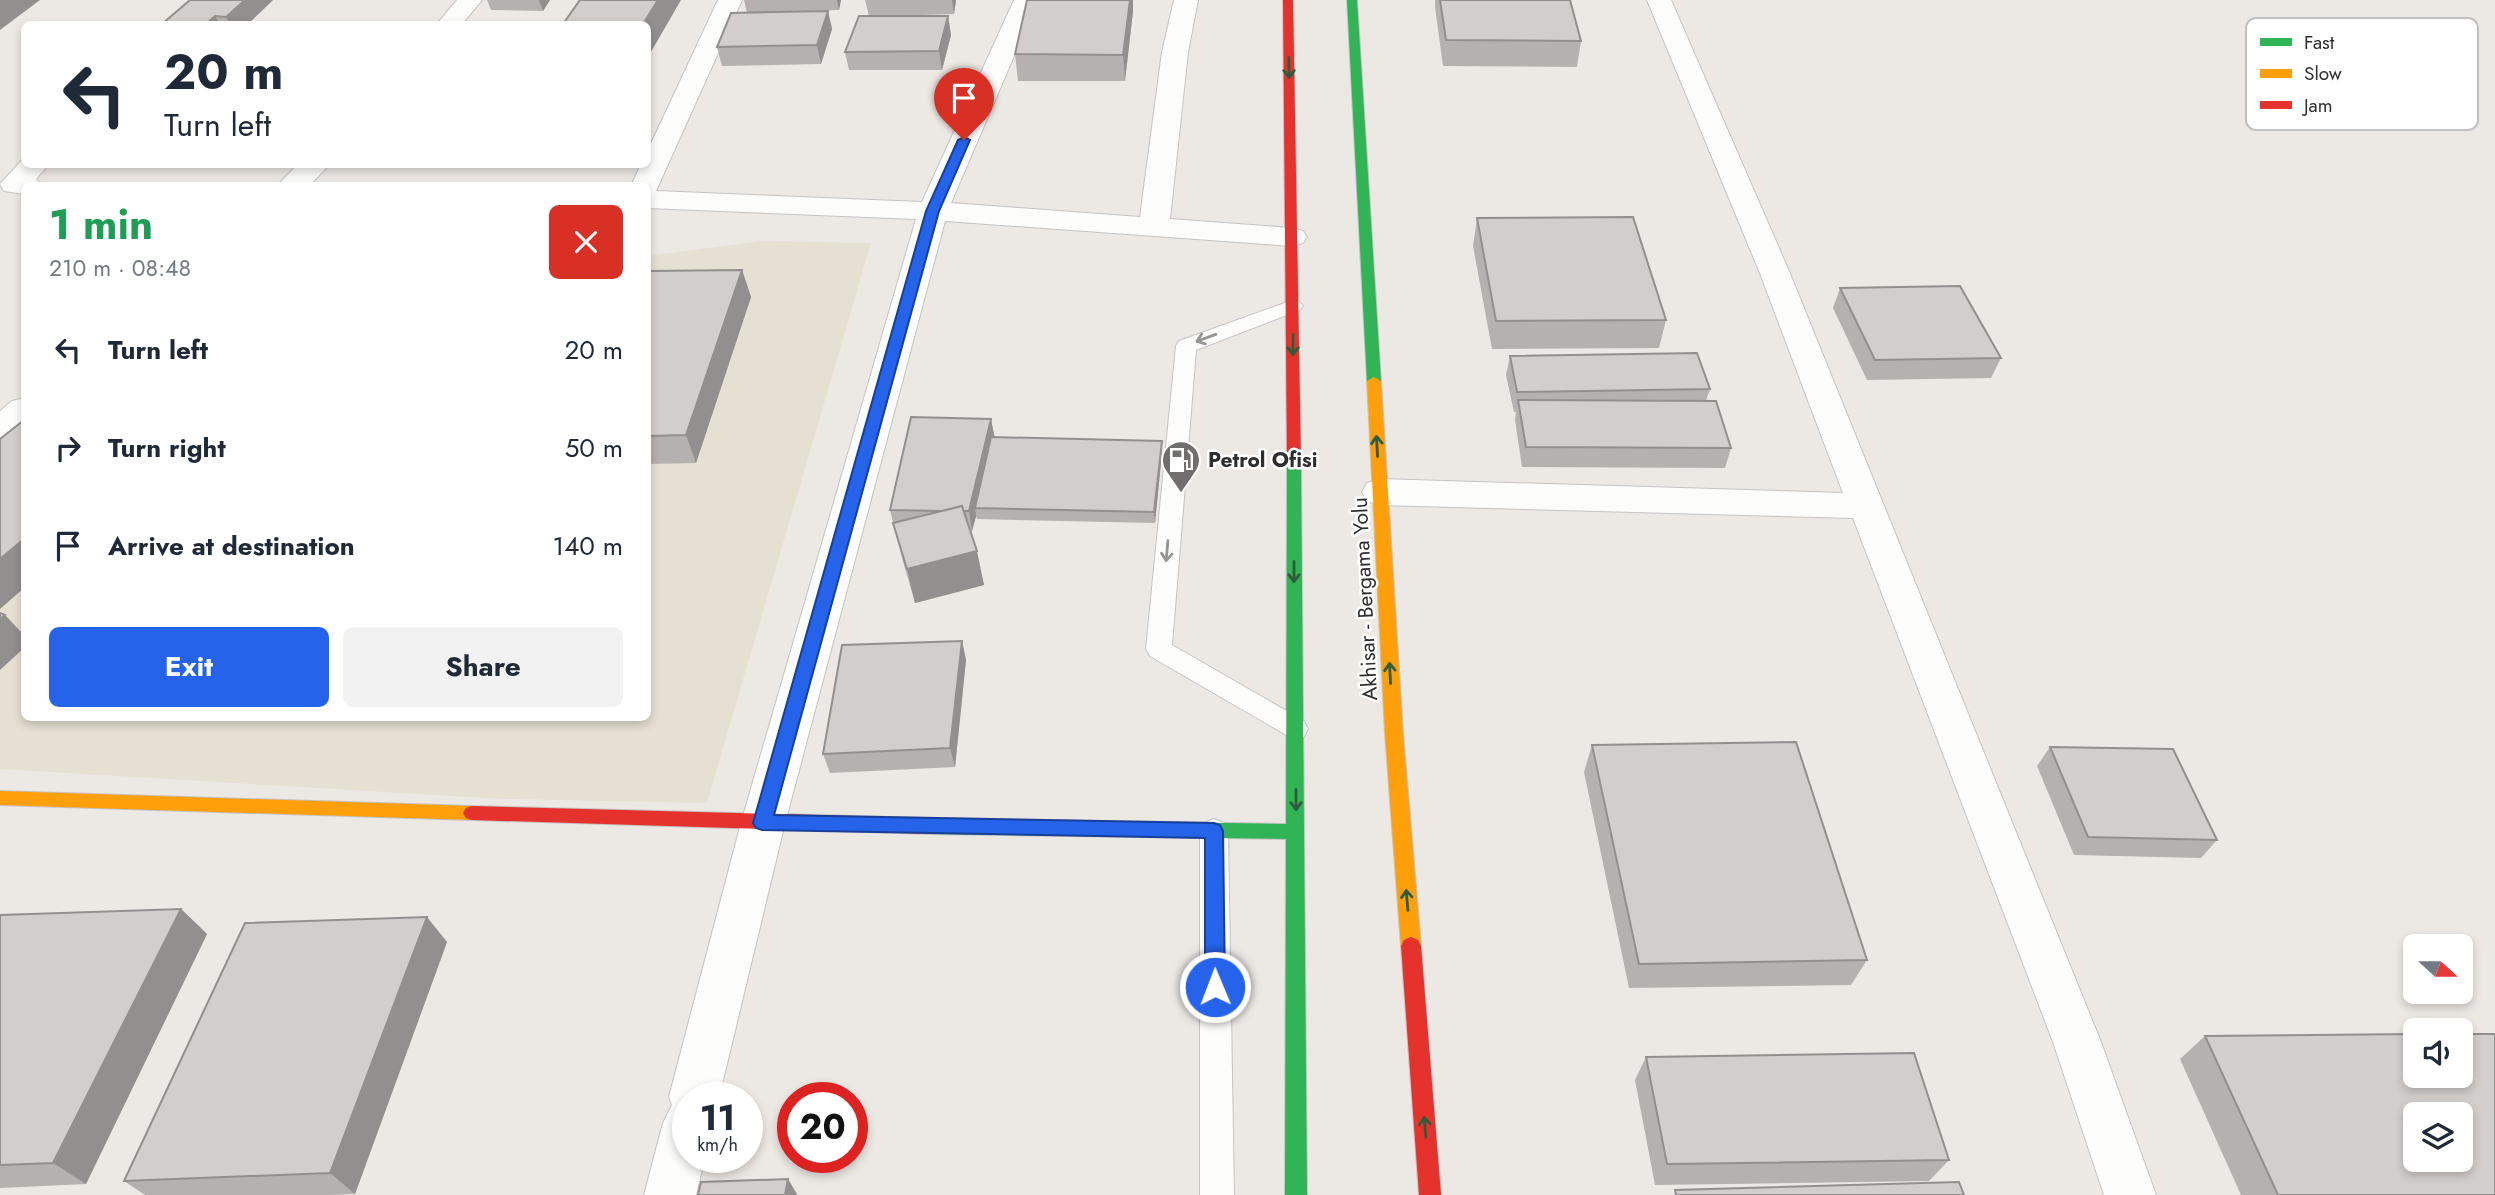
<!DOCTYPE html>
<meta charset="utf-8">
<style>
body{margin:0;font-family:Jost,sans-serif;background:#f2f2f3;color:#1f2937;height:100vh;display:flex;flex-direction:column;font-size:26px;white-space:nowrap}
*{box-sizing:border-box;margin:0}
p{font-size:23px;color:#747a83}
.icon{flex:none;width:38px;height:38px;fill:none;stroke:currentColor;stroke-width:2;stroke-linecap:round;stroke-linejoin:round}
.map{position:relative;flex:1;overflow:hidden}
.panel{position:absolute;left:21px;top:182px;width:630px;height:539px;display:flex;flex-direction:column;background:#fff;border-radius:10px;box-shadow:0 4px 10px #0003}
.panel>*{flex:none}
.top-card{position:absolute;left:21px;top:21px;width:630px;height:147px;border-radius:10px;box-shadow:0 4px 10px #0003;background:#fff;color:#1f2937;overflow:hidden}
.needle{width:46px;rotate:111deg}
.tools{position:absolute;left:2403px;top:934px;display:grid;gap:14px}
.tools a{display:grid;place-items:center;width:70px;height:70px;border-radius:10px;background:#fff;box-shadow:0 4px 10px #0003;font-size:35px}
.speed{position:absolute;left:672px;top:1082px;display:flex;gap:14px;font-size:35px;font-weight:700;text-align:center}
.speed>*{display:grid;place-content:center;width:91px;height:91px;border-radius:50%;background:#fff;box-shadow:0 4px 10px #0003;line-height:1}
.speed small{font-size:18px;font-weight:400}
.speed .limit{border:10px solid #d22;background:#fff;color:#111}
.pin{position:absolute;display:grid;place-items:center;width:60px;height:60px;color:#fff;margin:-72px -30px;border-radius:50% 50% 50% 0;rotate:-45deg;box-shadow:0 0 7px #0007}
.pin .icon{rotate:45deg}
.me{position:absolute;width:77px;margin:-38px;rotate:359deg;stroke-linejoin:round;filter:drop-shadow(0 0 5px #0008)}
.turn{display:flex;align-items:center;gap:24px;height:147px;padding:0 28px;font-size:32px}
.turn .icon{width:91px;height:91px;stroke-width:2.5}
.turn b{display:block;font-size:49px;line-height:60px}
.round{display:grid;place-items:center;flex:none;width:74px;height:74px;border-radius:10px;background:#f2f2f3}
.overview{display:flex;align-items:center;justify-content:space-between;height:119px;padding:0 28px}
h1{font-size:42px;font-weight:700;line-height:52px;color:#1e9e55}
.action{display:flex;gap:14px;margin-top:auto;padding:14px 28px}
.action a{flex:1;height:80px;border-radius:10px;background:#2563eb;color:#fff;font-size:28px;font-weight:700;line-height:80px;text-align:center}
.action a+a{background:#f2f2f3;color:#1f2937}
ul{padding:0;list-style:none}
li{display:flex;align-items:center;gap:21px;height:98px;padding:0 28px}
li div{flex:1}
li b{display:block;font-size:26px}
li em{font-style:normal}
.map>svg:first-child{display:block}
.education{fill:#e6e0d3}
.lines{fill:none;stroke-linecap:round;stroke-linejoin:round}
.lane-casing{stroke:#c5c4c5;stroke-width:2}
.street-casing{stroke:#c5c4c5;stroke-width:2}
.fast-casing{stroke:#c5c4c5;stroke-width:2}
.slow-casing{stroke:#c5c4c5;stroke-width:2}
.jam-casing{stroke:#c5c4c5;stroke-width:2}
.lane{fill:#fcfcfb;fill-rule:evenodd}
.street{fill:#fcfcfb;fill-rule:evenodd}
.fast{fill:#30b455;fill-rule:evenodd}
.slow{fill:#ff9f0a;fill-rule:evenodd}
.jam{fill:#e5322d;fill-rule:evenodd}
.wall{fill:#b4b1af}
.shaded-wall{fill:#92908e}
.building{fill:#d1cecb;stroke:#92908e;stroke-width:2;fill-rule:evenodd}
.oneway{stroke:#2f5d3c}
.oneway2{stroke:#959594}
.route{fill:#2563eb;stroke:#184099;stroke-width:2}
.labels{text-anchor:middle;stroke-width:5;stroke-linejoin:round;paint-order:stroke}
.poi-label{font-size:21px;font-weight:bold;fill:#2e2e2e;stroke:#fff;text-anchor:start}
.street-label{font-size:21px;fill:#2e2e2e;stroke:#fff}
.key{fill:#fff;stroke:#c0c0c0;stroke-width:2}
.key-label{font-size:19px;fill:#2e2e2e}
</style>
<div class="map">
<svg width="2495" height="1195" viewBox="0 0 2495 1195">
<rect width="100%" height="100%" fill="#ece8e4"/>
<polygon class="education" points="762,241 871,243 707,803 502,799 0,769 0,466 24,447 24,718 648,718 648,256"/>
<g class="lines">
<defs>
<g id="lane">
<polygon points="1293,300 1300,302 1303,306 1300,310 1196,350 1172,645 1304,721 1308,729 1304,737 1295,740 1150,656 1146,649 1176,346 1179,341"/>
<polygon points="1214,819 1224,823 1228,831 1234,1195 1200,1195 1200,831 1204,823"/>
</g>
<g id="street">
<polygon points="457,0 482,0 462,24 437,24"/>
<polygon points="718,0 742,0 656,191 922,202 1014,0 1038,0 951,203 1140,217 1162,52 1174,0 1198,0 1188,52 1170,219 1292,228 1303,231 1307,237 1303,243 1292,246 945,221 785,823 719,1097 688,1097 688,1157 705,1157 696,1195 644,1195 663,1123 672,1105 669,1097 741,823 916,219 648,208 648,186 631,186 641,164 648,164 648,150"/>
<polygon points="1647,0 1671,0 1789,271 2101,1042 2156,1195 2104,1195 2053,1042 1853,518 1380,505 1367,501 1362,492 1367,483 1380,479 1843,493 1759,271"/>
<polygon points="24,158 24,164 49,164 36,179 44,186 24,186 24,194 4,191 0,184"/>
<polygon points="298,164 330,164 309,186 277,186"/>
<polygon points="24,398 24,427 12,438 0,442 0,411 12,401"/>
</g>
<g id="fast">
<polygon points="1347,0 1357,0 1381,381 1374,385 1367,381"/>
<polygon points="1294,460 1301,465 1307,1195 1285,1195 1286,839 931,834 925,831 922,826 925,821 931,818 1286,824 1287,465"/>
</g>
<g id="slow">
<polygon points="1374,377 1381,381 1403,733 1421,946 1418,952 1411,955 1404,952 1401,946 1385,733 1367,381"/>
<polygon points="0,791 472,806 478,808 481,813 478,818 472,820 0,805"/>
</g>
<g id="jam">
<polygon points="1283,0 1293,0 1301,465 1294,470 1287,465"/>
<polygon points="472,806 931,818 937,821 940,826 937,831 931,834 472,820 466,818 463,813 466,808"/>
<polygon points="1411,937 1418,940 1421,946 1441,1195 1419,1195 1401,946 1404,940"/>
</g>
</defs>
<use href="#lane" class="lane-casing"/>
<use href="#street" class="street-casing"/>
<use href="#fast" class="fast-casing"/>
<use href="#slow" class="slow-casing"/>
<use href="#jam" class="jam-casing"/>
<use href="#lane" class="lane"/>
<use href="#street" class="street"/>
<use href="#fast" class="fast"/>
<use href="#slow" class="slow"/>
<use href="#jam" class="jam"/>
</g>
<g class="wall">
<polygon points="273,0 248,24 162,24"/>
<polygon points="487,0 550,0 543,11 491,10"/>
<polygon points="744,0 841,0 839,10 808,11 828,11 832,29 821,64 722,66 717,47 747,13"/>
<polygon points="865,0 956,0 954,14 885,16 948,16 951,35 942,70 849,70 845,52 869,16"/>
<polygon points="1027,0 1133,0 1133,11 1125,81 1018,81 1015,54"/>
<polygon points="1435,0 1570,0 1581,41 1577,67 1443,66 1435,7"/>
<polygon points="1477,218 1666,320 1659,348 1492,349 1473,246"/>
<polygon points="742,270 751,297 696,463 648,464 648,271"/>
<polygon points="1840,288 2001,358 1991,378 1867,380 1833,308"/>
<polygon points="1510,356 1710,389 1706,401 1731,448 1725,468 1522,467 1515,420 1516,412 1514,412 1506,375"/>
<polygon points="994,437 1162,452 1155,523 977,519 976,516 972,531 970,531 984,585 915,603 902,558 890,510"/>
<polygon points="962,641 966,660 955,767 830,773 823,754"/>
<polygon points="1592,745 1867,960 1851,985 1629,988 1584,772"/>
<polygon points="2050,747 2217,840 2201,858 2074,855 2037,766"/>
<polygon points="181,909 207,934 86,1184 0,1188 0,915"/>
<polygon points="447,942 355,1194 329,1195 145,1195 124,1181"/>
<polygon points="2205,1036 2495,1195 2241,1195 2180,1059"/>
<polygon points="1646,1057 1949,1160 1929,1181 1655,1185 1635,1080"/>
</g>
<g class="shaded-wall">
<polygon points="0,0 40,0 0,30"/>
<polygon points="245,0 273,0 248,24 230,24 226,17"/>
<polygon points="539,0 550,0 543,11"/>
<polygon points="658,0 681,0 648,57 648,24 643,24"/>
<polygon points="837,0 841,0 839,10"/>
<polygon points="952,0 956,0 954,14"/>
<polygon points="1130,0 1133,0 1133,11 1125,81 1123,55"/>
<polygon points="828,11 832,29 821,64 817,45"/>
<polygon points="215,16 220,24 206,24"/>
<polygon points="948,16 951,35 942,70 939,51"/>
<polygon points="742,270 751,297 696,463 686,435"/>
<polygon points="991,419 995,439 975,508 976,516 972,531 969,511"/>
<polygon points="1162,441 1162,452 1155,523 1154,512"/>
<polygon points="24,539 24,588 0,609 0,559"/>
<polygon points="977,551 984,585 915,603 907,569"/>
<polygon points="5,615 24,635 24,648 0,670 0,619"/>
<polygon points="962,641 966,660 955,767 950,748"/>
<polygon points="181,909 207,934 86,1184 53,1163"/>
<polygon points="427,917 447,942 355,1194 330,1173"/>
<polygon points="788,1179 797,1194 797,1195 785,1195"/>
</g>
<g class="building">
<polygon points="190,0 245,0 226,17 215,16 206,24 162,24"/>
<polygon points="580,0 658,0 643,24 563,24"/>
<polygon points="1027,0 1130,0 1123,55 1015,54"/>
<polygon points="1440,0 1570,0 1581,41 1446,40"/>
<polygon points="828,11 817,45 717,47 731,13"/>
<polygon points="859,16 948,16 939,51 845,52"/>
<polygon points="1633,217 1666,320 1496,321 1477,218"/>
<polygon points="742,270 686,435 648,436 648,271"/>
<polygon points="1960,286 2001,358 1875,360 1840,288"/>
<polygon points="1697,353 1710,389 1517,392 1510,356"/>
<polygon points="1518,400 1716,401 1731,448 1526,447"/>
<polygon points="911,417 991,419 969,511 963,511 962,506 944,511 890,510"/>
<polygon points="24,420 24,539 0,559 0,439"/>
<polygon points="991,437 1162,441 1154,512 975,508"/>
<polygon points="962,506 977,551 907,569 893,523"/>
<polygon points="0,613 5,615 0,619"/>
<polygon points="962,641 950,748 823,754 842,645"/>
<polygon points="1796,742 1867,960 1639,964 1592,745"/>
<polygon points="2050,747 2173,749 2217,840 2088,837"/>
<polygon points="181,909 53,1163 0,1165 0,915"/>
<polygon points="427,917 330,1173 124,1181 245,923"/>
<path d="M2415,1034v42h45v-42h35v161h-217l-73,-159zM2415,1115h45v45h-45z"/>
<polygon points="1914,1053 1949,1160 1667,1164 1646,1057"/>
<polygon points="788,1179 785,1195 698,1195 701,1182"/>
<polygon points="1959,1182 1964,1195 1676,1195 1675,1190"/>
</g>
<defs><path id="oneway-shaft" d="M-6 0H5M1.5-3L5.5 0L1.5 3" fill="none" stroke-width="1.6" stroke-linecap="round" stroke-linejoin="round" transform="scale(1.75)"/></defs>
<g class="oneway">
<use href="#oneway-shaft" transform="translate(1289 68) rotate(89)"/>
<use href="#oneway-shaft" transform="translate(1293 345) rotate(90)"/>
<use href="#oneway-shaft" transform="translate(1377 446) rotate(-93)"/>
<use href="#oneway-shaft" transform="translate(1294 572) rotate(90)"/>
<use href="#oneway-shaft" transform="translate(1390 673) rotate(-93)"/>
<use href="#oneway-shaft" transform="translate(1296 800) rotate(90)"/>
<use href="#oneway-shaft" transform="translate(1407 900) rotate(-95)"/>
<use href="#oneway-shaft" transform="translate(1425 1127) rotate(-95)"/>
</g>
<g class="oneway2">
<use href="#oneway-shaft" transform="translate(1206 338) rotate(160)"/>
<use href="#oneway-shaft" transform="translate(1167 551) rotate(95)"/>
</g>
<polygon class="route" points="964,137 970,140 939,211 774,815 1214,823 1220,825 1223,831 1225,987 1222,993 1215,996 1208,993 1205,987 1205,838 762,830 756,828 753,823 926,211 958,140"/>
<defs>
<symbol id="fuel-pin" viewBox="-11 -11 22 30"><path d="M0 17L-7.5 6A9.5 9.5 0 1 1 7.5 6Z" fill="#706f6e" stroke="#fff"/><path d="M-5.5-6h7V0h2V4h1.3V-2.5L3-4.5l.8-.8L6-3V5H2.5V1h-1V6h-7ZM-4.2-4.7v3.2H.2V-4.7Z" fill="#fff"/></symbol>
</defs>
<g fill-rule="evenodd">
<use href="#fuel-pin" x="1159" y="438" width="44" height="60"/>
</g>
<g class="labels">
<g class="poi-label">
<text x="1208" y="467">Petrol Ofisi</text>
</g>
<g class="street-label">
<text transform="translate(1365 599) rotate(-93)" y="7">Akhisar - Bergama Yolu</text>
</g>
</g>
<rect x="2246" y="18" width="232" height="112" rx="10" class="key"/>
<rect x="2260" y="38" width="32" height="8" fill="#30b455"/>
<rect x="2260" y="69" width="32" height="9" fill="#ff9f0a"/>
<rect x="2260" y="101" width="32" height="8" fill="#e5322d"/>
<g class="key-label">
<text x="2304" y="49">Fast</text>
<text x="2304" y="80">Slow</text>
<text x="2304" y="112">Jam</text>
</g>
</svg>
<div class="tools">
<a><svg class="needle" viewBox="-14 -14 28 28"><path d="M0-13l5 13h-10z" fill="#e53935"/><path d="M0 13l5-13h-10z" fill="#747a83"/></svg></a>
<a><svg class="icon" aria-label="sound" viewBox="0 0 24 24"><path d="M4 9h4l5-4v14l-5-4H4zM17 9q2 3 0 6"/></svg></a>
<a><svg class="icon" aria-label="layers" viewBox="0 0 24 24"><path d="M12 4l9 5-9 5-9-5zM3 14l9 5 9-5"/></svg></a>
</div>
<div class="speed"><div>11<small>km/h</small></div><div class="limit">20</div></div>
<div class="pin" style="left:964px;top:140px;background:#d93025"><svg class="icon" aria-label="arrive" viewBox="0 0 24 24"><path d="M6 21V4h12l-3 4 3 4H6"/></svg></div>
<svg class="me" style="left:1215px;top:987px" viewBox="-20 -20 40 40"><circle r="17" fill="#2563eb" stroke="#fff" stroke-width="3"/><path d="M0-11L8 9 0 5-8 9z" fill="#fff"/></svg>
<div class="top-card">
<div class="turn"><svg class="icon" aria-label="left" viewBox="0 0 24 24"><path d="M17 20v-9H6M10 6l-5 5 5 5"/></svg><div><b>20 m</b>Turn left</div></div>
</div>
<section class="panel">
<div class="overview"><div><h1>1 min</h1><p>210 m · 08:48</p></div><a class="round" style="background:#d93025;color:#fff"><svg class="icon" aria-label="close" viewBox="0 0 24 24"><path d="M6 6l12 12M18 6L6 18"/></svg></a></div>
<ul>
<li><svg class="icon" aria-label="left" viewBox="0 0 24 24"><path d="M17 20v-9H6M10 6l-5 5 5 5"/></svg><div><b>Turn left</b></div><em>20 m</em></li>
<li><svg class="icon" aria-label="right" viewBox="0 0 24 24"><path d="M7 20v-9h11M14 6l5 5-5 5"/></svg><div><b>Turn right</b></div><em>50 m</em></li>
<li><svg class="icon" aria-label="arrive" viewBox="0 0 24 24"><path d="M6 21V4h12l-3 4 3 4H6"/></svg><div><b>Arrive at destination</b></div><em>140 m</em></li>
</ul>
<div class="action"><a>Exit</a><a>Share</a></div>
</section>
</div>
